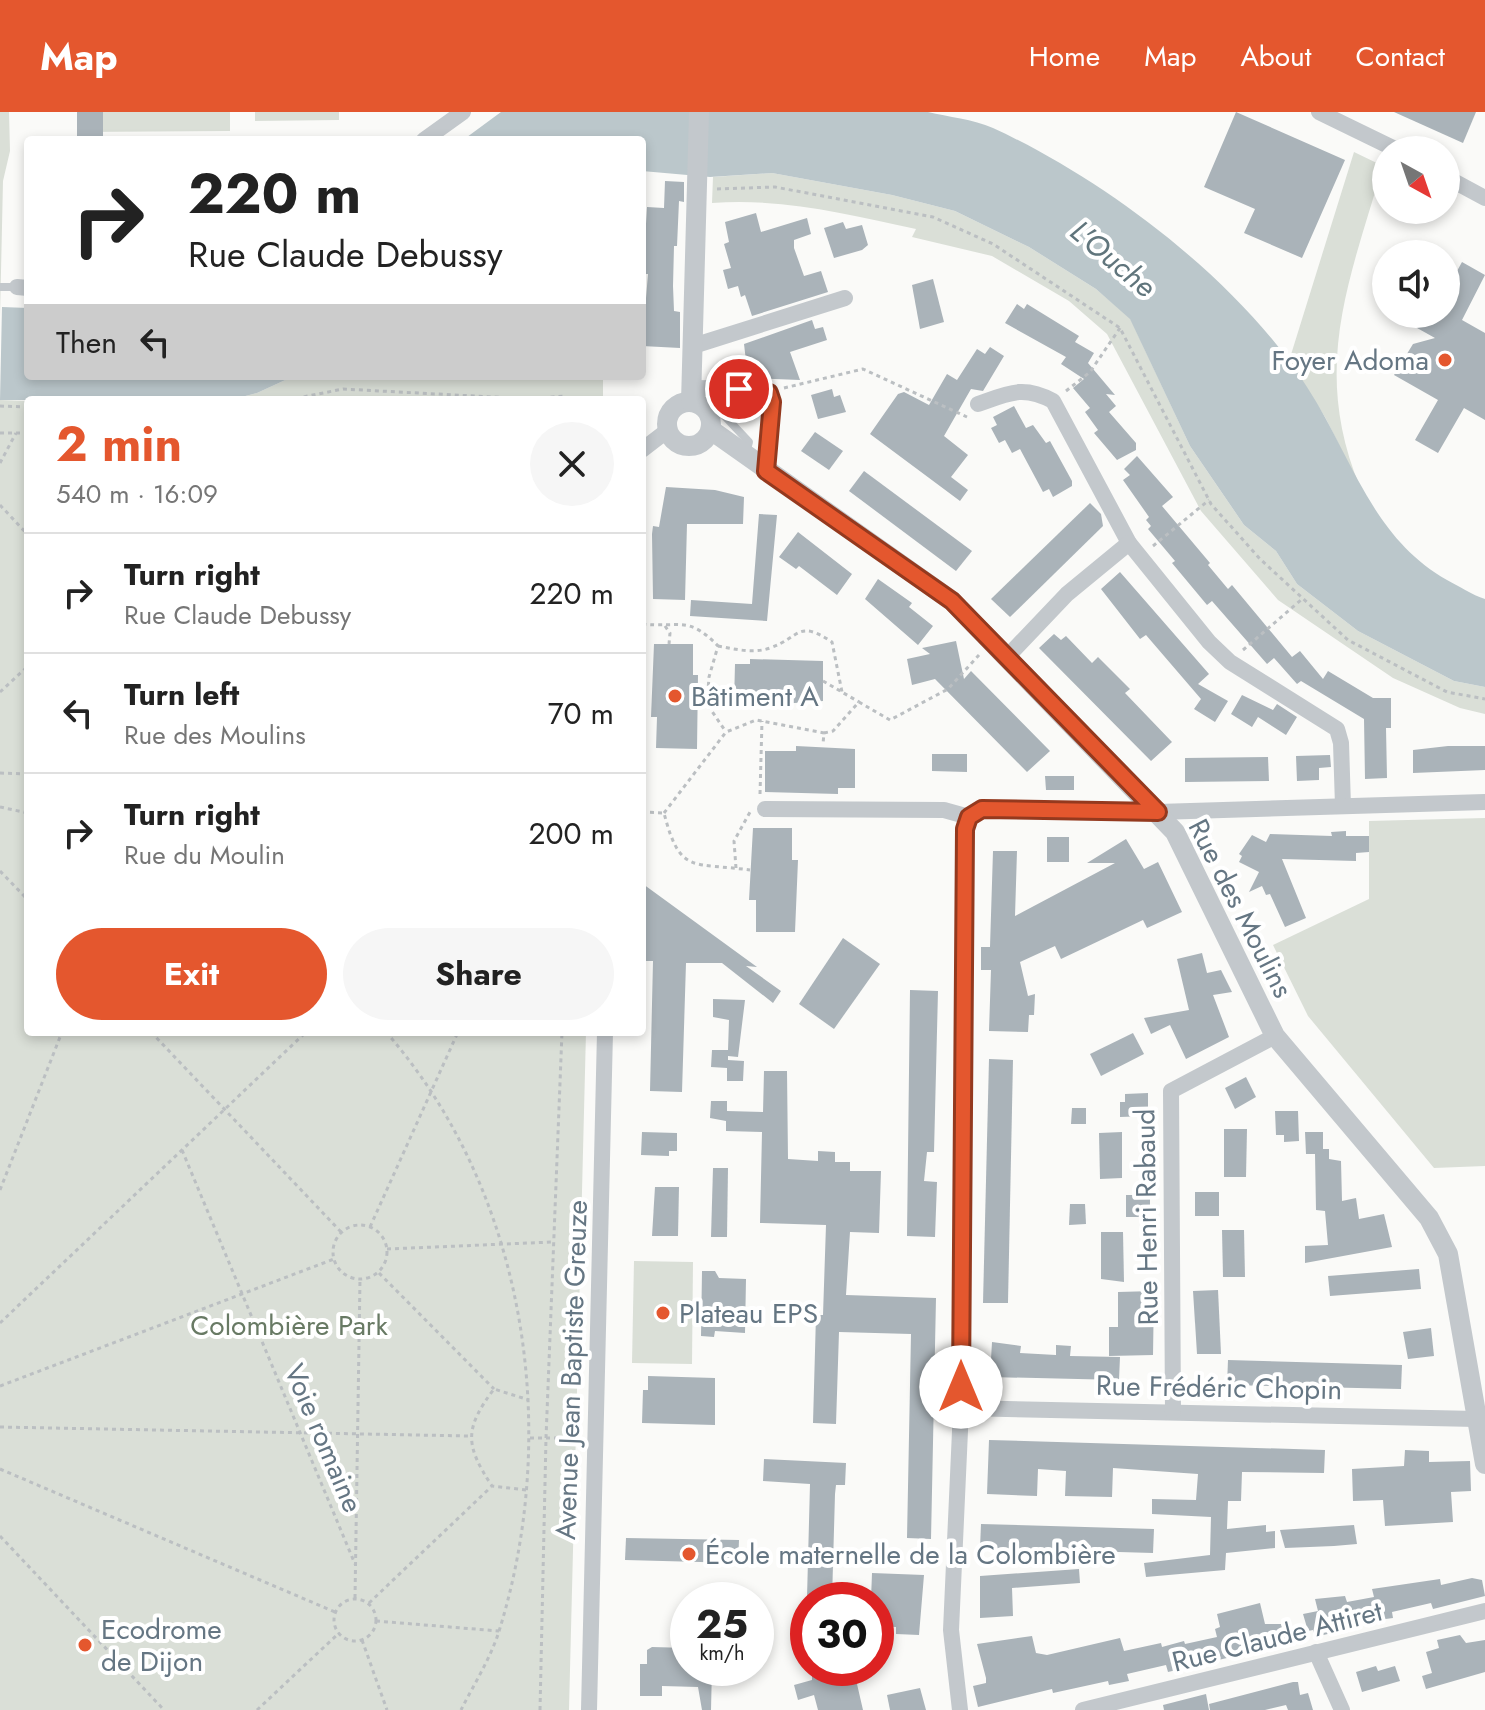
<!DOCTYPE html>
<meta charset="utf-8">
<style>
body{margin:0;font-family:Jost,sans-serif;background:#f6f6f6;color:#222;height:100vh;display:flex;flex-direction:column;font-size:30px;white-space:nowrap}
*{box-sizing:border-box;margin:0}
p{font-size:26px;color:#767676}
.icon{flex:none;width:44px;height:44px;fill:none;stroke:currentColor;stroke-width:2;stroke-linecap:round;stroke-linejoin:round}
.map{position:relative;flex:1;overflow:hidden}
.details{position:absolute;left:24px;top:284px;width:622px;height:640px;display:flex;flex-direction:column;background:#fff;border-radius:8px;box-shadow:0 4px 12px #0003}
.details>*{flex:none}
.guide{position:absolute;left:24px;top:24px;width:622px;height:244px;border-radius:8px;box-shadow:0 4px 12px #0003;background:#fff;color:#222;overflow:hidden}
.needle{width:52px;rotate:140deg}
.buttons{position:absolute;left:1372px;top:24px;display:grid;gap:16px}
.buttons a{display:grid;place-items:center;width:88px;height:88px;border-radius:50%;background:#fff;box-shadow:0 4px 12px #0003;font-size:40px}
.speed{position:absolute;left:670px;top:1470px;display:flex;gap:16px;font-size:40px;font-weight:700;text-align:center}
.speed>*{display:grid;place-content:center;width:104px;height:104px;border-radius:50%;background:#fff;box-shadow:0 4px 12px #0003;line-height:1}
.speed small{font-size:20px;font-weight:400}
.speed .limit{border:12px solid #d22;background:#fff;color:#111}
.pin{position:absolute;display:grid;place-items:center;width:68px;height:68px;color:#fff;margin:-34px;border:4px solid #fff;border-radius:50%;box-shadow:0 2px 8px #0007}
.me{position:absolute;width:88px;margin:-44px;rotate:0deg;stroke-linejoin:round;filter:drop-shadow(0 0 6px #0008)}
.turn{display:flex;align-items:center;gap:28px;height:168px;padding:0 32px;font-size:36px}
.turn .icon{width:104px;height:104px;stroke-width:2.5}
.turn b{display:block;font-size:56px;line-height:68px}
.then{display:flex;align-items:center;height:76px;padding:0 32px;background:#0003;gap:16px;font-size:30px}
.round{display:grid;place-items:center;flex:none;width:84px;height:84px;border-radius:42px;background:#f6f6f6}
.summary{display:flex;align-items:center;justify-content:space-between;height:136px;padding:0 32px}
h1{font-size:48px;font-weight:700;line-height:60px;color:#e4572e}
.action{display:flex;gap:16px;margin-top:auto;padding:16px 32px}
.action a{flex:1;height:92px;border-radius:48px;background:#e4572e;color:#fff;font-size:32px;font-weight:700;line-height:92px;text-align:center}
.action a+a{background:#f6f6f6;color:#222}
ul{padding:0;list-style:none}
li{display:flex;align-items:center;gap:24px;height:120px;padding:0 32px;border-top:2px solid #e0e0e0}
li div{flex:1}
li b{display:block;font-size:30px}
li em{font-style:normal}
header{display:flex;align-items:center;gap:48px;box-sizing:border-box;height:112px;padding:0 40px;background:#e4572e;color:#fff}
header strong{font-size:38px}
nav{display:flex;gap:44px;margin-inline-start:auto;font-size:28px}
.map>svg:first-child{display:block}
.green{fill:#dadfd7}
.water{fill:#bbc7cb}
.building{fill:#aab3b9}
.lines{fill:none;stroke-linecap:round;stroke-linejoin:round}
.path{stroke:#bbbfc2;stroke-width:3;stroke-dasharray:4 4;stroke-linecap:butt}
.service{stroke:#c3c8cc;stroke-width:8}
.minor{stroke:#c3c8cc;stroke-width:16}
.tertiary{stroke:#c3c8cc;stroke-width:20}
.route-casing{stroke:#94391e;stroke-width:20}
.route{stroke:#e4572e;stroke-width:14}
.poi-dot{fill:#e4572e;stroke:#fff;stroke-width:3}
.labels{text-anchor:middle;stroke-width:8;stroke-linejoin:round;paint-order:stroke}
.poi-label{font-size:28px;fill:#657683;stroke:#fff;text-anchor:start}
.street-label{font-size:28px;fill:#657683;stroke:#fff}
.park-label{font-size:28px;fill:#687a64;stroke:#fff}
.water-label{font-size:30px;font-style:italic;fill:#60757c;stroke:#fff}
</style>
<header>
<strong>Map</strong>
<nav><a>Home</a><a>Map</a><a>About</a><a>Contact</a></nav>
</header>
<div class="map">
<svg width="1485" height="1598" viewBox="0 0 1485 1598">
<rect width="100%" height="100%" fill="#fafaf8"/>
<g class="green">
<polygon points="0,0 9,0 10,39 3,69 0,205"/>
<polygon points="77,0 230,0 230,19 77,20"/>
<polygon points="255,0 339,0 339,8 255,9"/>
<path d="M1354,40l29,14c-34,115 -72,203 -23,321l-35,-70 -36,-56z"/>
<path d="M772,61l120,22 63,16 74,36 67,42 34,29 60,128 54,79 32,26 21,33 61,47 96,50 31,6v27l-25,-6 -67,-30 -115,-78 -77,-89 -94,-177 -38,-33 -77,-45 -80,-19 4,-8c-70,-15 -132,-31 -204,-26l1,-26z"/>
<polygon points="294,264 603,264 603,288 230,288 257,281"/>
<polygon points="0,288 28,289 28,920 586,920 569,1598 0,1598"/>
<polygon points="1485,706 1485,1054 1434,1056 1308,904 1273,833 1369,787 1369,709"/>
<polygon points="634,1149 693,1150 692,1252 632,1251"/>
</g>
<g class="water">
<path d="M501,0h427c20,5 45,7 65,16 113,52 247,153 314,259 45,69 64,150 140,193 12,6 25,15 38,19v88l-31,-6 -96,-50 -61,-47 -21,-33 -32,-26 -54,-79 -60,-127 -34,-30 -67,-42 -74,-36 -63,-16 -120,-22 -62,4 -68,-6v-31h-179z"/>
<polygon points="2,195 28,196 28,264 294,264 257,281 230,288 0,288"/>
</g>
<g class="building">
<rect x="77" y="0" width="26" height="28"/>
<polygon points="1236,0 1345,48 1302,146 1244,121 1255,97 1204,75"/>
<polygon points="1394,0 1476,0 1463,31"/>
<polygon points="665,69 684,70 684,90 679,89 677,134 674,134 673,174 674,199 680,200 680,236 642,234 648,162 643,162 647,95 664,96"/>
<polygon points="756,101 761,120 807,106 811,122 794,128 794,136 804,164 821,159 828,180 752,204 745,183 741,185 738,174 728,177 723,158 731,156 724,132 729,130 725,110"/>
<polygon points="843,110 846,117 862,113 868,133 862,138 834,146 824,116"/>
<polygon points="1462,150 1485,163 1462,208 1485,221 1485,308 1464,296 1438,341 1415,328 1438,288 1394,263 1413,232 1435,226 1392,202 1446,202 1446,179"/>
<polygon points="933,167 944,210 920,217 912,173"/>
<polygon points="1017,192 1024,197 1027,192 1079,224 1075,230 1094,241 1088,251 1115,283 1106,282 1116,294 1109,300 1136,331 1136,338 1117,348 1094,321 1098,318 1085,300 1090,296 1073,276 1084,267 1061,252 1066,245 1005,211"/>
<polygon points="812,208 815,217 823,215 827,228 790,240 800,268 748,266 744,232"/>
<polygon points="990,235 1004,244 983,279 971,277 944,324 968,343 951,365 968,378 960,389 870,322 898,282 904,280 929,293 947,262 957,268 977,237 985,242"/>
<polygon points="832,277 834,285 840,283 846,300 818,307 811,283"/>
<polygon points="1014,294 1026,316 1033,313 1046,331 1050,329 1072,369 1072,374 1053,385 1049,377 1043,380 1020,337 1012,341 1005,328 999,331 991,316 997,313 993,305"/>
<polygon points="815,320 843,339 829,358 801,339"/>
<polygon points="1137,344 1173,385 1162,394 1210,451 1208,453 1228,477 1232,473 1292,545 1300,539 1323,567 1328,559 1373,586 1391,586 1391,616 1386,616 1387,666 1365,667 1364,607 1301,569 1297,572 1274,546 1267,552 1212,489 1207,493 1172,451 1175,449 1148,417 1151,414 1146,408 1149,405 1123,368 1130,363 1124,357"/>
<polygon points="864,359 972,439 956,459 849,379"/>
<polygon points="666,375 715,378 744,385 743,412 687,412 685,488 653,487 652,422 653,414 659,415"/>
<polygon points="1090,391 1101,402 1103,414 1010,505 991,487"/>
<polygon points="759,402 777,403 767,509 690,504 691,488 752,492"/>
<polygon points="798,420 852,462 837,483 799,454 796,457 779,445"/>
<polygon points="1120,460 1209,562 1198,572 1228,589 1215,610 1194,597 1201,587 1146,523 1140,527 1101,477"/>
<polygon points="878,467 912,491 909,495 933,514 918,533 865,487"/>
<polygon points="1054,522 1061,528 1066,524 1092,551 1098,545 1130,577 1125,581 1172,630 1151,649 1039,536"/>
<polygon points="956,529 964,567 971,559 1050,639 1027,660 935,567 912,573 907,547 930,542 922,536"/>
<polygon points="654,532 693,532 693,563 698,563 697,637 656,636 657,605 651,605"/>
<polygon points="750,547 823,549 823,589 766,593 734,591 735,552 750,552"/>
<polygon points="1242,583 1273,598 1277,592 1297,605 1286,623 1258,605 1252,615 1231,602"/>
<polygon points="796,634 855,637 855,676 838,676 838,682 765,680 765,639 796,639"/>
<polygon points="1448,634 1485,634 1485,658 1413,661 1413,638"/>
<polygon points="932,642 967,642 967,660 932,659"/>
<polygon points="1330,643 1331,655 1319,656 1319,668 1297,669 1296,644"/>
<polygon points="1268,645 1269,669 1185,670 1185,646"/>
<polygon points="1045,664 1074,664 1074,678 1046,678"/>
<polygon points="753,716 792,716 792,748 798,748 795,820 756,820 756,788 749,788"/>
<polygon points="1346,719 1346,724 1369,724 1369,740 1356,741 1356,749 1282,747 1306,806 1285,815 1270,782 1266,783 1262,774 1249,780 1259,760 1239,750 1242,744 1239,742 1252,723 1266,730 1270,722 1332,724 1331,720"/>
<rect x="1047" y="725" width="22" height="25"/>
<polygon points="1126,727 1144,757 1158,750 1182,800 1147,816 1143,808 1061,847 1055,834 1020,850 1028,884 1035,882 1034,903 1029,903 1028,920 989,919 991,858 981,858 981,835 990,835 993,739 1017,739 1015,804 1115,751 1087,751"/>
<polygon points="643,772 757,855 746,854 781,879 773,891 722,851 686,851 682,980 650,979 653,849 642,849"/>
<polygon points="843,826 880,852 834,917 799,892"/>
<polygon points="1202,841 1207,861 1221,858 1232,880 1213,883 1229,925 1186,947 1170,913 1151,922 1144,906 1189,898 1177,847"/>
<polygon points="910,878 938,879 934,1040 927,1040 924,1069 937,1070 935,1125 907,1124"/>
<polygon points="713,887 745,888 738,945 728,944 728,948 744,949 743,969 727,969 727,956 711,955 712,938 728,938 729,908 713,905"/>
<polygon points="1133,921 1144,942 1101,964 1090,942"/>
<polygon points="989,947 1013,948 1008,1191 983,1191"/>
<polygon points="764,959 787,959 788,1047 818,1049 818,1039 835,1040 835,1050 850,1050 850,1059 881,1059 879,1121 850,1120 846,1183 936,1186 931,1427 907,1426 911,1222 839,1220 836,1312 813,1311 816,1203 823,1203 826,1113 760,1111 762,1020 726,1019 726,1009 710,1006 711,989 727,989 727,999 763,1000"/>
<polygon points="1246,965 1256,985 1235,997 1225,976"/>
<polygon points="1148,981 1148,1004 1120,1005 1120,990 1125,990 1125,982"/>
<polygon points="1072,996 1086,996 1086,1012 1071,1012"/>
<polygon points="1275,999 1298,999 1299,1029 1284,1030 1284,1023 1276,1023"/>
<polygon points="1224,1017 1247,1017 1246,1065 1224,1065"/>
<polygon points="642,1020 677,1021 677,1039 669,1039 669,1044 641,1043"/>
<polygon points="1122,1020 1122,1066 1100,1067 1099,1021"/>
<polygon points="1305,1020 1323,1020 1323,1037 1329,1037 1329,1047 1341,1049 1342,1089 1356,1086 1359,1107 1384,1102 1392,1135 1305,1151 1305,1134 1328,1133 1325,1099 1316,1098 1315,1042 1306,1042"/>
<polygon points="713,1056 728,1056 727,1125 711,1125"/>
<polygon points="655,1075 679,1075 678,1124 652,1124"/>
<rect x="1195" y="1080" width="24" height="24"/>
<rect x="1126" y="1083" width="24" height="22"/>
<polygon points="1070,1092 1085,1092 1086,1112 1069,1113"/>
<polygon points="1222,1118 1244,1118 1245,1165 1223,1165"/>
<polygon points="1101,1120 1123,1120 1124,1170 1101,1167"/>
<polygon points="1419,1157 1421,1177 1330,1184 1328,1164"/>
<polygon points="702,1159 715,1159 719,1166 746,1167 745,1221 715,1219 714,1225 701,1224"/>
<polygon points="1218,1178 1221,1242 1197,1242 1193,1179"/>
<polygon points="1154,1179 1153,1243 1109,1244 1109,1215 1118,1215 1118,1180"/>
<polygon points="1431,1216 1434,1244 1408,1247 1403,1220"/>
<polygon points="992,1230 1021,1234 1020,1241 1056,1243 1056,1233 1071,1234 1070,1244 1120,1245 1119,1268 990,1265"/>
<polygon points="1228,1248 1402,1253 1401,1277 1227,1273"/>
<polygon points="648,1264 715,1266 715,1313 642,1311 643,1278 648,1278"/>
<polygon points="989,1328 1325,1338 1324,1361 1242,1360 1241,1389 1228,1389 1227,1417 1266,1413 1266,1420 1275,1419 1275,1436 1226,1441 1225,1458 1146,1465 1144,1451 1210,1443 1211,1405 1152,1402 1152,1387 1196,1388 1198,1362 1113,1356 1112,1385 1065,1384 1066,1359 1038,1357 1037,1384 987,1382"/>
<polygon points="1405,1338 1429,1339 1429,1350 1470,1349 1471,1379 1451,1380 1453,1410 1385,1414 1383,1388 1353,1389 1352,1357 1404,1354"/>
<polygon points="764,1347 846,1351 845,1373 836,1373 835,1382 832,1488 807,1486 810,1372 763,1369"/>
<polygon points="981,1412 1154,1417 1153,1441 980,1436"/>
<polygon points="1354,1413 1357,1432 1334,1434 1285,1436 1280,1418"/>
<polygon points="626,1426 739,1428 738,1451 625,1448"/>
<polygon points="1079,1457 1080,1471 1012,1476 1013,1504 980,1506 980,1464"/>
<polygon points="872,1461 924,1463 919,1523 896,1522 896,1515 876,1514 876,1488 871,1488"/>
<polygon points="1472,1466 1482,1468 1485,1484 1433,1497 1431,1491 1392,1500 1393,1506 1334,1514 1336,1520 1315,1525 1313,1518 1308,1519 1303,1502 1318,1499 1315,1487 1345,1484 1347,1490 1374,1485 1372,1477 1440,1467 1441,1473"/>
<polygon points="1260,1491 1265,1512 1281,1512 1286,1532 1168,1560 1166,1553 1127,1562 1129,1569 1109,1573 1108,1569 1053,1581 1052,1577 978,1595 973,1574 986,1571 986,1566 977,1532 1032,1524 1036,1541 1047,1543 1120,1526 1124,1539 1161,1531 1162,1535 1184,1529 1185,1532 1217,1525 1215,1517 1220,1515 1217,1502"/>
<polygon points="1460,1523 1466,1531 1485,1528 1485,1560 1426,1577 1422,1564 1432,1561 1426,1540 1439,1536 1437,1528"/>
<polygon points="652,1535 688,1536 688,1556 712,1556 711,1598 702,1598 698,1575 662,1574 662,1584 640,1584 640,1552 647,1552 647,1538"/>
<polygon points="1376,1554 1378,1559 1395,1554 1400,1569 1362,1580 1356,1560"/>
<polygon points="812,1556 838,1556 837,1563 854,1559 863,1598 818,1598 814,1583 798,1588 794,1573 812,1568"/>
<polygon points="1293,1570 1298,1570 1300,1583 1308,1581 1313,1598 1288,1598 1286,1593 1265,1598 1210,1598 1209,1592"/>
<polygon points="920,1576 926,1598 890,1598 887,1583"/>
<polygon points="1206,1582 1209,1598 1164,1598 1163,1593"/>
</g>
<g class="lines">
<g class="path">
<polyline points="717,77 775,75 933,105 993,132 1120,216 1211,392 1260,447 1348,528 1447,580 1485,587"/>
<polyline points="784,276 863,257 967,305"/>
<polyline points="1066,279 1090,260 1120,216"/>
<polyline points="288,288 343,277 530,287 564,284 570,288"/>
<polyline points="0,294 28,295"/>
<polyline points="0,321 28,321"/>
<polyline points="0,351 16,321"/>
<polyline points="0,393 28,423"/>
<polyline points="1153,434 1209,388"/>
<path d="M642,512c38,4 46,-9 76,22l-9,31 -2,27 19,28"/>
<polyline points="665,514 670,521 669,532"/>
<path d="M718,534c17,3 35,8 52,2 31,-11 27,-29 62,-6l10,50"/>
<polyline points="1243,538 1301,488"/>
<polyline points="823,569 859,590"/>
<polyline points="0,580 28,554"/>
<polyline points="824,621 833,619 859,590 890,608 948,577 979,543"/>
<polyline points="0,661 28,662"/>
<polyline points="760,682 762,609"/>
<polyline points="0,695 28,701"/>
<path d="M642,700l22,1c16,62 28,49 86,57"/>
<polyline points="664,701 726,620 756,608 824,621 823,632"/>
<polyline points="736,756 734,729 750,700"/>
<polyline points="0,759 28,788"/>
<polyline points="151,920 342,1121"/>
<path d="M386,920c140,160 175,397 114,596 -8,28 -26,56 -39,82"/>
<polyline points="182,1038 355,1452"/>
<polyline points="0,1078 62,920"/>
<circle cx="360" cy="1140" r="27"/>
<polyline points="370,1115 458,920"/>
<polyline points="387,1137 553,1130"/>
<polyline points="379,1161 494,1277"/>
<polyline points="0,1211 306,920"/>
<polyline points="0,1274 334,1147"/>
<polyline points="0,1315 469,1324"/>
<polyline points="530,1326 578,1326"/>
<polyline points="0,1357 335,1500"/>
<path d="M526,1378l-34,-4c-27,-41 -28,-57 2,-97l35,11"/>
<polyline points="0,1424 164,1598"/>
<polyline points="355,1486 360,1167"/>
<circle cx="355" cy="1508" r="21"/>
<polyline points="369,1491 491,1375"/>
<polyline points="376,1509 499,1519"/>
<polyline points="362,1528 387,1598"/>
<polyline points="257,1598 339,1521"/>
<polyline points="540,1598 546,1326 562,920"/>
</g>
<g class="service">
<polyline points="0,175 17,175"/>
<polyline points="708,300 720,299 749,330 746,341"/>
</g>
<g class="minor">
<polyline points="1319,0 1397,38"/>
<polyline points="424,28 463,0"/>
<polyline points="1446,65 1485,86"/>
<polyline points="17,175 28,176"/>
<polyline points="693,234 845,186"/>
<polyline points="692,276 763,277 769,281 772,290 766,359"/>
<path d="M978,292c31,-11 45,-19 75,-3l76,142 80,99 21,20 107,67 4,14 2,63"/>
<polyline points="642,338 668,318"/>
<polyline points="1007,545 1067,482 1129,431"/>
<polyline points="765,697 944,698 969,705 982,697 1158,700 1485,690"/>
<polyline points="960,1296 1476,1307"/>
<polyline points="1173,1300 1171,979 1275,924"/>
<polyline points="1316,1540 1342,1598"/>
<polyline points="589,1598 605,920"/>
<polyline points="960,1598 951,1518 960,1319 965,717 969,705"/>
<polyline points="1083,1598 1485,1499"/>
</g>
<g class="tertiary">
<circle cx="689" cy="312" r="22"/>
<polyline points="691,290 699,0"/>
<polyline points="711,318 952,489 1175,720 1275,924 1429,1106 1448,1142 1485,1352"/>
</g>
</g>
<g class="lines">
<defs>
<polyline id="route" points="739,277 769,281 772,290 766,359 952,489 1158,700 982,697 969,705 965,717 961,1275"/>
</defs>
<use href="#route" class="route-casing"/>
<use href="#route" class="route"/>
</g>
<g class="poi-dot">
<circle cx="1445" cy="248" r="8"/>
<circle cx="675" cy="584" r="8"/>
<circle cx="663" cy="1201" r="8"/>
<circle cx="689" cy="1442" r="8"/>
<circle cx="85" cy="1533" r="8"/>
</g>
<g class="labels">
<g class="poi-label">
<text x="1429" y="258" text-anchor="end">Foyer Adoma</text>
<text x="691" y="594">Bâtiment A</text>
<text x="679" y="1211">Plateau EPS</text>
<text x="705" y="1452">École maternelle de la Colombière</text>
<text x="101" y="1527">Ecodrome<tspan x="101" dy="32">de Dijon</tspan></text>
</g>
<g class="street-label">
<text transform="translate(1241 796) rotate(63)" y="10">Rue des Moulins</text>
<text transform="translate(1146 1105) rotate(-91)" y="10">Rue Henri Rabaud</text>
<text transform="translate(571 1258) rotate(-88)" y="10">Avenue Jean Baptiste Greuze</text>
<text transform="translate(1219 1275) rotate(1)" y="10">Rue Frédéric Chopin</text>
<text transform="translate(324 1326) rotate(67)" y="10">Voie romaine</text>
<text transform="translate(1277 1524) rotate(-14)" y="10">Rue Claude Attiret</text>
</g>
<g class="park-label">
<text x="289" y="1223">Colombière Park</text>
</g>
<g class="water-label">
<text transform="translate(1113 147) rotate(40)" y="10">L'Ouche</text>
</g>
</g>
</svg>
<div class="buttons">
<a><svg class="needle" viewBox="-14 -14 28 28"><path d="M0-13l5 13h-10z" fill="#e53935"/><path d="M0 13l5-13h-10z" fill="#767676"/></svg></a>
<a><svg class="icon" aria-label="sound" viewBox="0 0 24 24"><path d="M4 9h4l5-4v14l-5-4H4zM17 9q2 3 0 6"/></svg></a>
</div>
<div class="speed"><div>25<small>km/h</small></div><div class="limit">30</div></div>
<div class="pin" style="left:739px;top:277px;background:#d93025"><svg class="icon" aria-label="arrive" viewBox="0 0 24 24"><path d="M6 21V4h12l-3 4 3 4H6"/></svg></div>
<svg class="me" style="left:961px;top:1275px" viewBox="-20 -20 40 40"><circle r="19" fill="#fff"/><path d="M0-13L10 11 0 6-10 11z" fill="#e4572e"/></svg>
<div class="guide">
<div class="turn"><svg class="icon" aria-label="right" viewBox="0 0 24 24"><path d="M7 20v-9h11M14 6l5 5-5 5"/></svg><div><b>220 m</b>Rue Claude Debussy</div></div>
<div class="then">Then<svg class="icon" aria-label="left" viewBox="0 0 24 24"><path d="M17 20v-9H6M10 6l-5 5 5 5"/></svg></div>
</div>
<section class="details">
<div class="summary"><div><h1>2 min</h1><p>540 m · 16:09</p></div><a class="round"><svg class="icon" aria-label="close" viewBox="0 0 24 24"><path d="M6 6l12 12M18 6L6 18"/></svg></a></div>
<ul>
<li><svg class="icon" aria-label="right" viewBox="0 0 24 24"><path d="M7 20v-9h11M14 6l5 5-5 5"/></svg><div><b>Turn right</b><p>Rue Claude Debussy</p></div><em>220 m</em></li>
<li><svg class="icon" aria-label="left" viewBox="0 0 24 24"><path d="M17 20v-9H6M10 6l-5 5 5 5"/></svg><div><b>Turn left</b><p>Rue des Moulins</p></div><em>70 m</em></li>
<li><svg class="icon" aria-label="right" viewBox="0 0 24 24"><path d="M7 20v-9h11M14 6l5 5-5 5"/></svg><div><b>Turn right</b><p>Rue du Moulin</p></div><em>200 m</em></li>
</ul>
<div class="action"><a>Exit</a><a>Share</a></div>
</section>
</div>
